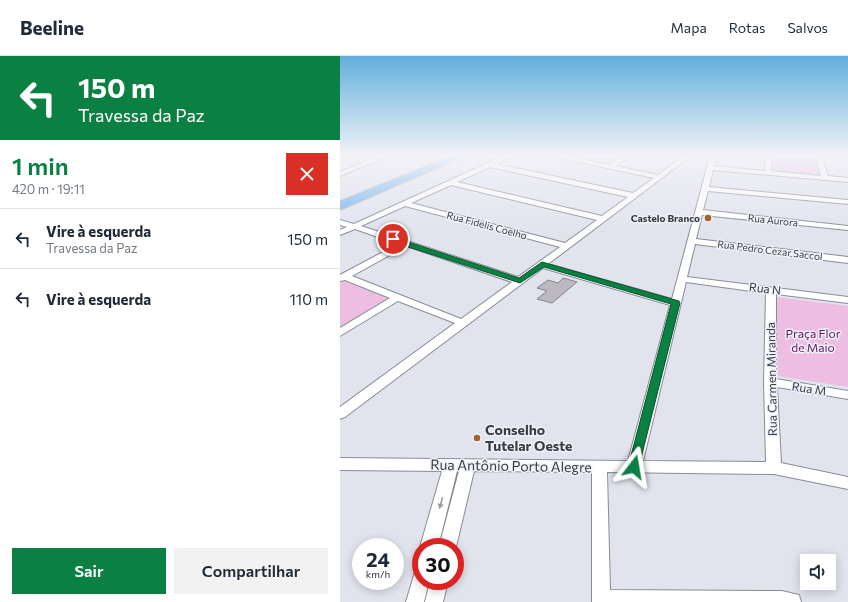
<!DOCTYPE html>
<html lang="pt">
<meta charset="utf-8">
<style>
body{margin:0;font-family:Commissioner,sans-serif;background:#f2f2f3;color:#1f2937;height:100vh;display:flex;flex-direction:column;font-size:15px;white-space:nowrap}
*{box-sizing:border-box;margin:0}
p{font-size:13px;color:#747a83}
.icon{flex:none;width:22px;height:22px;fill:none;stroke:currentColor;stroke-width:2;stroke-linecap:round;stroke-linejoin:round}
.map{position:relative;flex:1;overflow:hidden}
.side{display:flex;flex-direction:column;background:#fff;width:340px}
.side>*{flex:none}
.top-card{background:#0b8043;color:#fff;overflow:hidden}
.buttons{position:absolute;left:460px;top:498px;display:grid;gap:8px}
.buttons a{display:grid;place-items:center;width:36px;height:36px;border-radius:0px;background:#fff;box-shadow:0 2px 10px #0003;font-size:20px}
.speed{position:absolute;left:12px;top:482px;display:flex;gap:8px;font-size:20px;font-weight:700;text-align:center}
.speed>*{display:grid;place-content:center;width:52px;height:52px;border-radius:50%;background:#fff;box-shadow:0 2px 10px #0003;line-height:1}
.speed small{font-size:10px;font-weight:400}
.speed .limit{border:6px solid #d22;background:#fff;color:#111}
.pin{position:absolute;display:grid;place-items:center;width:34px;height:34px;color:#fff;margin:-17px;border:2px solid #fff;border-radius:50%;box-shadow:0 1px 4px #0007}
.me{position:absolute;width:44px;margin:-22px;rotate:14deg;stroke-linejoin:round;filter:drop-shadow(0 0 3px #0008)}
.turn{display:flex;align-items:center;gap:14px;height:84px;padding:0 12px;font-size:18px}
.turn .icon{width:52px;height:52px;stroke-width:2.5}
.turn b{display:block;font-size:28px;line-height:34px}
.round{display:grid;place-items:center;flex:none;width:42px;height:42px;border-radius:0px;background:#f2f2f3}
.summary{display:flex;align-items:center;justify-content:space-between;height:68px;padding:0 12px}
h1{font-size:24px;font-weight:600;line-height:30px;color:#0b8043}
.primary-button{display:flex;gap:8px;margin-top:auto;padding:8px 12px}
.primary-button a{flex:1;height:46px;border-radius:0px;background:#0b8043;color:#fff;font-size:16px;font-weight:600;line-height:46px;text-align:center}
.primary-button a+a{background:#f2f2f3;color:#1f2937}
ul{padding:0;list-style:none}
li{display:flex;align-items:center;gap:12px;height:60px;padding:0 12px;border-top:1px solid #e0e1e3}
li div{flex:1}
li b{display:block;font-size:15px}
li em{font-style:normal}
header{display:flex;align-items:center;gap:24px;box-sizing:border-box;height:56px;padding:0 20px;background:#fff;border-bottom:1px solid #e0e1e3}
header strong{font-size:19px}
nav{display:flex;gap:22px;margin-inline-start:auto;font-size:14px}
main{display:flex;flex:1;min-height:0}
.map>svg:first-child{display:block}
.green{fill:#edbee2}
.building{fill:#bcb8c1;stroke:#87838c}
.lines{fill:none;stroke-linecap:round;stroke-linejoin:round}
.minor-casing{stroke:#8a8c95;stroke-width:2}
.trunk-casing{stroke:#c1c1c2;stroke-width:2}
.minor{fill:#fff;fill-rule:evenodd}
.trunk{fill:#76b3ee;fill-rule:evenodd}
.oneway{fill:#9e9ea0}
.route{fill:#0b8043;stroke:#07532c}
.poi-dot{fill:#a2632a;stroke:#eef0fa;stroke-width:1.5}
.labels{text-anchor:middle;stroke-width:3;stroke-linejoin:round;paint-order:stroke}
.far-poi-label{font-size:10px;font-weight:bold;fill:#3c3c40;stroke:#eef0fa;text-anchor:end}
.far-street-label{font-size:10px;fill:#3c3c40;stroke:#eef0fa}
.street-label{font-size:12px;fill:#3c3c40;stroke:#eef0fa}
.park-label{font-size:12px;fill:#66145a;stroke:#eef0fa}
.near-poi-label{font-size:14px;font-weight:bold;fill:#3c3c40;stroke:#eef0fa;text-anchor:start}
.near-street-label{font-size:14px;fill:#3c3c40;stroke:#eef0fa}
</style>
<header>
<strong>Beeline</strong>
<nav><a>Mapa</a><a>Rotas</a><a>Salvos</a></nav>
</header>
<main>
<section class="side">
<div class="top-card">
<div class="turn"><svg class="icon" aria-label="left" viewBox="0 0 24 24"><path d="M17 20v-9H6M10 6l-5 5 5 5"/></svg><div><b>150 m</b>Travessa da Paz</div></div>
</div>
<div class="summary"><div><h1>1 min</h1><p>420 m · 19:11</p></div><a class="round" style="background:#d93025;color:#fff"><svg class="icon" aria-label="close" viewBox="0 0 24 24"><path d="M6 6l12 12M18 6L6 18"/></svg></a></div>
<ul>
<li><svg class="icon" aria-label="left" viewBox="0 0 24 24"><path d="M17 20v-9H6M10 6l-5 5 5 5"/></svg><div><b>Vire à esquerda</b><p>Travessa da Paz</p></div><em>150 m</em></li>
<li><svg class="icon" aria-label="left" viewBox="0 0 24 24"><path d="M17 20v-9H6M10 6l-5 5 5 5"/></svg><div><b>Vire à esquerda</b></div><em>110 m</em></li>
</ul>
<div class="primary-button"><a>Sair</a><a>Compartilhar</a></div>
</section>
<div class="map">
<svg width="508" height="546" viewBox="0 0 508 546">
<rect width="100%" height="100%" fill="#e1e3ed"/>
<g class="green">
<polygon points="235,100 282,100 268,109 231,102"/>
<polygon points="432,100 476,100 481,120 433,116"/>
<polygon points="0,224 1,224 51,243 0,273"/>
<polygon points="436,241 508,250 508,331 438,320"/>
</g>
<polygon class="building" points="223,222 237,226 212,247 197,243 207,235 197,232 208,224 218,227"/>
<g class="lines">
<defs>
<g id="minor">
<polygon points="38,100 48,100 0,120 0,116"/>
<path d="M163,100h9l-16,8 137,29 21,-15 -104,-22h15l44,9 14,-9h8l-16,10 43,9 25,-19h8l-143,108 124,35 38,-143h6l-2,10 51,5v-15h6v15l50,5 -5,-20h6l6,20 20,2v4l-135,-12 -4,17 139,13v4l-140,-13 -5,19 145,16v4l-146,-15 -6,24 152,18v6l-153,-19 -8,33 161,20v6l-72,-9v85l72,12v8l-71,-12 4,76 67,14v12l-74,-15 -167,-2 3,118 172,1 17,4 2,7h-209v-130l-118,-1 -19,80v-4h-16l20,-76h-2l-19,76h-17v1l-1,-1 22,-76 -102,-1v-12l288,3 42,-156 -127,-37 -198,149 -5,2v-12l115,-84 -57,-22 -58,35v-8l50,-30 -45,-18 -5,1v-6l58,-31 -43,-15 -15,6v-5l7,-3 -7,-2v-5l14,4zM150,111l138,30 -26,19 -145,-34zM111,129l146,35 -32,23 -154,-40zM65,150l155,41 -42,30 -157,-51zM66,190l106,36 -51,37 -109,-43zM346,226l80,11 -2,89 2,80 -123,-1z"/>
<polygon points="81,513 81,525 89,525 84,546 66,546 75,516"/>
<polygon points="90,525 108,525 103,546 85,546"/>
</g>
<polygon id="trunk" points="111,100 126,100 0,154 0,145"/>
</defs>
<use href="#minor" class="minor-casing"/>
<use href="#trunk" class="trunk-casing"/>
<use href="#minor" class="minor"/>
<use href="#trunk" class="trunk"/>
</g>
<defs><path id="oneway-solid" d="M-6-.8H1V-3.2L6.5 0L1 3.2V.8H-6Z"/></defs>
<use class="oneway" href="#oneway-solid" transform="translate(101 447) rotate(105)"/>
<linearGradient id="sky" x2="0" y2="1"><stop stop-color="#61afdc"/><stop offset="0.56" stop-color="#f2f2f7"/><stop offset="1" stop-color="#f2f2f7" stop-opacity="0"/></linearGradient>
<rect width="508" height="177" fill="url(#sky)"/>
<polygon class="route" points="53,181 179,222 202,206 339,245 340,247 298,414 294,416 290,414 288,411 331,248 204,211 180,227 50,185 50,182"/>
<g class="poi-dot">
<circle cx="368" cy="162" r="4"/>
<circle cx="137" cy="382" r="4"/>
</g>
<g class="labels">
<g class="far-poi-label">
<text x="360" y="166">Castelo Branco</text>
</g>
<g class="far-street-label">
<text transform="translate(433 164) rotate(6)" y="4">Rua Aurora</text>
<text transform="translate(147 169) rotate(15)" y="4">Rua Fidelis Coelho</text>
<text transform="translate(430 194) rotate(7)" y="4">Rua Pedro Cezar Saccol</text>
</g>
<g class="street-label">
<text transform="translate(425 233) rotate(7)" y="4">Rua N</text>
<text transform="translate(432 323) rotate(-91)" y="4">Rua Carmen Miranda</text>
<text transform="translate(469 333) rotate(9)" y="4">Rua M</text>
</g>
<g class="park-label">
<text x="473" y="282">Praça Flor<tspan x="473" dy="14">de Maio</tspan></text>
</g>
<g class="near-poi-label">
<text x="145" y="379">Conselho<tspan x="145" dy="16">Tutelar Oeste</tspan></text>
</g>
<g class="near-street-label">
<text transform="translate(171 410) rotate(1)" y="5">Rua Antônio Porto Alegre</text>
</g>
</g>
</svg>
<div class="buttons">
<a><svg class="icon" aria-label="sound" viewBox="0 0 24 24"><path d="M4 9h4l5-4v14l-5-4H4zM17 9q2 3 0 6"/></svg></a>
</div>
<div class="speed"><div>24<small>km/h</small></div><div class="limit">30</div></div>
<div class="pin" style="left:53px;top:183px;background:#d93025"><svg class="icon" aria-label="arrive" viewBox="0 0 24 24"><path d="M6 21V4h12l-3 4 3 4H6"/></svg></div>
<svg class="me" style="left:294px;top:411px" viewBox="-20 -20 40 40"><path d="M0-17L14 15 0 8-14 15z" fill="#0b8043" stroke="#fff" stroke-width="4"/></svg>
</div>
</main>
